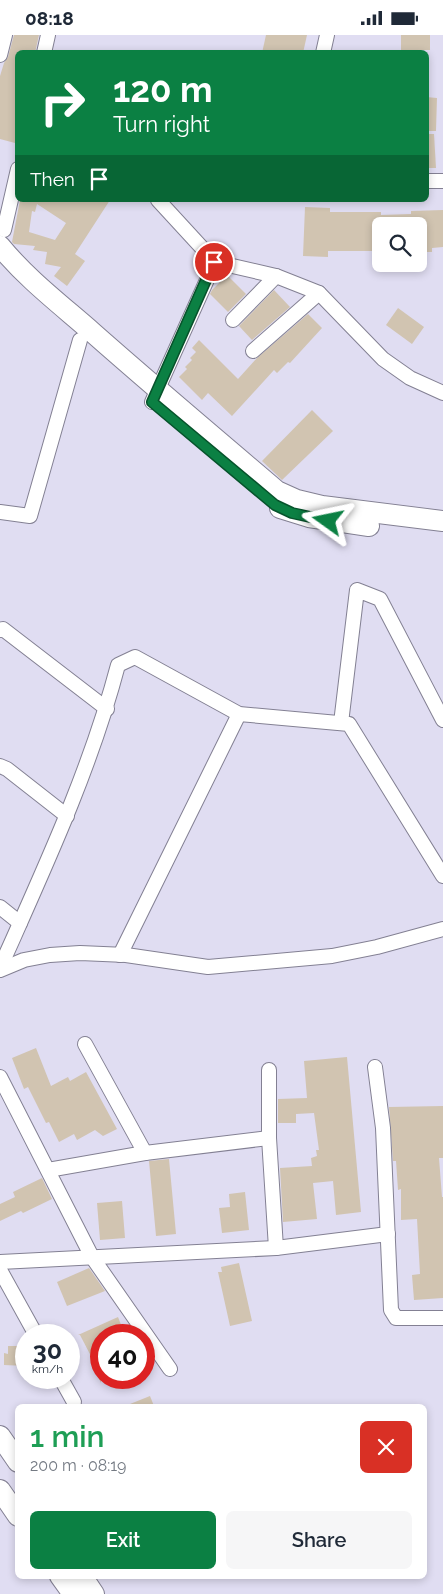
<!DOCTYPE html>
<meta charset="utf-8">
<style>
body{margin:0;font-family:Raleway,sans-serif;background:#f6f6f7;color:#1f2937;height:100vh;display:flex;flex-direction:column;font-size:19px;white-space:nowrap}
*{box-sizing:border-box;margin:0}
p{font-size:16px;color:#747a83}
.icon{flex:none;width:28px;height:28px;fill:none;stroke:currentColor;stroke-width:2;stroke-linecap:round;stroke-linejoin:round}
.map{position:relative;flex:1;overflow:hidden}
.side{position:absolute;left:15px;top:1369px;width:412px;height:175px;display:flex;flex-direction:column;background:#fff;border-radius:8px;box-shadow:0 2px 8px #0003}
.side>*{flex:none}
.top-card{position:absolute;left:15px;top:15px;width:414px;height:152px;border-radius:8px;box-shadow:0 2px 8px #0003;background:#0b8043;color:#fff;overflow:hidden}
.fabs{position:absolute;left:372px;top:182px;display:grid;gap:10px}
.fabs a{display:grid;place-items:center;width:55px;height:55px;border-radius:8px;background:#fff;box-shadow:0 2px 8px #0003;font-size:25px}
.speed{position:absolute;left:15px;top:1289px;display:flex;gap:10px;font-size:25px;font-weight:700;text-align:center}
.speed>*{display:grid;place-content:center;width:65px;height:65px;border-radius:50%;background:#fff;box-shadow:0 2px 8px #0003;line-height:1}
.speed small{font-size:12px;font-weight:400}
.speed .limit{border:8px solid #d22;background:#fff;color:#111}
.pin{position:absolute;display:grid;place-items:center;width:42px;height:42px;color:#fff;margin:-21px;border:2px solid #fff;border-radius:50%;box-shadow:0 1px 5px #0007}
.me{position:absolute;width:55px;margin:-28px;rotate:282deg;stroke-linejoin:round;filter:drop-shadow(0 0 4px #0008)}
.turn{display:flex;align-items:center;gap:18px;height:105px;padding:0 15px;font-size:22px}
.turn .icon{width:65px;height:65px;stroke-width:2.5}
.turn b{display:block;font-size:35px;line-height:42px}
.then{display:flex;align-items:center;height:48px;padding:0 15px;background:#0003;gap:10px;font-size:19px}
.round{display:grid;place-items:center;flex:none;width:52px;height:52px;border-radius:8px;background:#f6f6f7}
.summary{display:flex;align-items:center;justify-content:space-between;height:85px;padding:0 15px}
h1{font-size:30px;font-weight:600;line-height:38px;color:#1e9e55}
.primary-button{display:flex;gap:10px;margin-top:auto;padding:10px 15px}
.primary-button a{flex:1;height:58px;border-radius:8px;background:#0b8043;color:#fff;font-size:20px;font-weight:600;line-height:58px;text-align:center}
.primary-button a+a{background:#f6f6f7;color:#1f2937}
.status{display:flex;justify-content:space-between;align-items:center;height:35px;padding:0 25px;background:#fff;direction:ltr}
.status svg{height:14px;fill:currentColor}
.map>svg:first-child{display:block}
.building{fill:#d1c4b1;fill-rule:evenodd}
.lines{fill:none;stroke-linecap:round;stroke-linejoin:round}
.street-casing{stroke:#838093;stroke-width:16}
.secondary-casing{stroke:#838093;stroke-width:22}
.street{stroke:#fff;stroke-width:14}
.secondary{stroke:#fff;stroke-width:20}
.route-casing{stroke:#07532c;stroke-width:12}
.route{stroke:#0b8043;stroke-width:9}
</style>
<div class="status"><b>08:18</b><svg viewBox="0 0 49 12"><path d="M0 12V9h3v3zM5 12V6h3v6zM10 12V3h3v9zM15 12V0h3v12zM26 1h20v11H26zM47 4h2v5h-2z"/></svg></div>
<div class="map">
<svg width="443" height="1559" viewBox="0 0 443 1559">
<rect width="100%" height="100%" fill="#e0ddf2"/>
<g class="building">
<polygon points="14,0 39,0 35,18 18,18 18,99 15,108 0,104 0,41 4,28 8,22"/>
<polygon points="266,0 307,0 303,18 262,18"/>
<rect x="401" y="0" width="29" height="15"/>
<polygon points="426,62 437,63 436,96 426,96"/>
<polygon points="426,99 434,99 436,133 426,133"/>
<path d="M20,165h90l-35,54 10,7 -18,25 -13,-10 7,-9 -16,-3 2,-12 -14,-2 2,-4 -21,-2 -2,-2zM37,169l29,19 -11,17 -26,-8 3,-21 3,1z"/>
<polygon points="305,172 330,173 330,177 381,177 381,180 411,179 411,176 443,175 443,212 432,213 432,217 419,217 419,191 381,191 381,216 328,216 328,222 303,221"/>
<polygon points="227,240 246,259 228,277 210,259 212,255"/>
<polygon points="274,255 290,272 252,305 239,291"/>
<polygon points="398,273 424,292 412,309 386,290"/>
<polygon points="308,279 322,293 290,328 288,327 277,338 274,335 232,381 208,358 202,365 179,342 187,334 185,332 192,325 190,323 196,317 192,313 199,305 238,344 257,323"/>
<polygon points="312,375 333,396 282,445 262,426"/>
<polygon points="36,1013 51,1051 68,1042 70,1046 86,1037 117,1094 103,1101 95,1095 77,1105 74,1099 59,1107 49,1087 46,1088 28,1052 24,1054 12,1023"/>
<polygon points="347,1022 361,1177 336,1180 333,1146 313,1148 317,1184 283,1187 280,1133 312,1131 311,1123 317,1121 316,1115 319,1115 314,1078 296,1079 296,1088 278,1088 278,1064 307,1063 304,1026"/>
<polygon points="443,1071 443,1123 439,1123 442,1162 443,1162 443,1263 414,1265 412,1240 420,1239 417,1184 401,1185 401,1154 398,1155 396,1126 393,1126 389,1072"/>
<polygon points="169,1124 176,1199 156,1201 149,1126"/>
<polygon points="42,1143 52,1164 23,1178 21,1176 0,1186 0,1169 15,1162 13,1157"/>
<polygon points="245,1157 249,1195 222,1198 219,1173 230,1172 229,1159"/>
<polygon points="122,1166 125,1203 100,1205 97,1168"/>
<polygon points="239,1228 252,1286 230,1291 218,1237 222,1237 221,1232"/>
<polygon points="89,1233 105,1256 67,1271 57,1247"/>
<polygon points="118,1282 125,1300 101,1300 101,1348 91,1326 93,1325 80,1300 78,1300"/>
<polygon points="8,1311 26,1311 26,1331 4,1330 4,1318 8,1319"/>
<polygon points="150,1361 154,1371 125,1371"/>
</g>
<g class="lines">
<defs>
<g id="street">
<polyline points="44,18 48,0"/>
<polyline points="323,18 327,0"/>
<polyline points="0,20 5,0"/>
<polyline points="426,146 443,146"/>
<polyline points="158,165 215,227"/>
<polyline points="4,195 18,134"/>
<polyline points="233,285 276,241"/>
<polyline points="253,316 319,258"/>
<polyline points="152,367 215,227 276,241 319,258 383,324 410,343 443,358"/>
<polyline points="0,477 30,481 80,305"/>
<polyline points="0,595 3,594 107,674"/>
<polyline points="341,688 357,555 380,564 443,685"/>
<polyline points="0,731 7,734 67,781"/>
<polyline points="0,872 20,888"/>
<polyline points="120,920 239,679"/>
<path d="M0,933c44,-99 90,-197 118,-303l17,-8 104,57 110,10 94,152"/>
<polyline points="0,935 24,925 50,920 80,918 126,920 208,932 332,921 377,912 443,894"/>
<polyline points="85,1009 145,1118"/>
<polyline points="375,1032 383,1093 391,1275 396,1283 443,1283"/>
<polyline points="269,1035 269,1103 276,1213"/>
<polyline points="0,1042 92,1222 170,1334"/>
<polyline points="48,1135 145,1118 269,1103"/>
<polyline points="0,1227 276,1213 388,1199"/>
<polyline points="0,1235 36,1300"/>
<polyline points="60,1342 74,1367"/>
</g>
<g id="secondary">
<path d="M0,211c27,33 60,58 92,86 61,54 123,106 185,159l20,9 25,6 121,15"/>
<polyline points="280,473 309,482 369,491"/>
<polyline points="0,1401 18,1427"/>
<polyline points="0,1455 18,1481"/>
<polyline points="60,1541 73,1559"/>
<polyline points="82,1541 94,1559"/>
</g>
</defs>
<use href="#street" class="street-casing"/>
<use href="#secondary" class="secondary-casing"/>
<use href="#street" class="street"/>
<use href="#secondary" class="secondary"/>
</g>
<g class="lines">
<defs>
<polyline id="route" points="214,227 152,367 275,470 292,478 328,486"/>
</defs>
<use href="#route" class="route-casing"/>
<use href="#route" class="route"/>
</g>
</svg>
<div class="fabs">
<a><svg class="icon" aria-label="search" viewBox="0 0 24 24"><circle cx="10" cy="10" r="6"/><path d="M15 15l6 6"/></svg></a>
</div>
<div class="speed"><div>30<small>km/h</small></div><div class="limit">40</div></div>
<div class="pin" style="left:214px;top:227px;background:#d93025"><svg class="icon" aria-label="arrive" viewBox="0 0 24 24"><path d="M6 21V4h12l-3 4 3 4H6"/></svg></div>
<svg class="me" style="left:328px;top:486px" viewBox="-20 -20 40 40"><path d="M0-17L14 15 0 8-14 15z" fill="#0b8043" stroke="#fff" stroke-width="4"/></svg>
<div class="top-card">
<div class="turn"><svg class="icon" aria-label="right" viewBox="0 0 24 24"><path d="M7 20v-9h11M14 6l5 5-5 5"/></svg><div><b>120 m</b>Turn right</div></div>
<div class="then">Then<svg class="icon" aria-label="arrive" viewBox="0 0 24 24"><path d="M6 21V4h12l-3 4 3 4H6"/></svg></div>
</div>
<section class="side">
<div class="summary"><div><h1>1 min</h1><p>200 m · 08:19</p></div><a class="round" style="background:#d93025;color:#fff"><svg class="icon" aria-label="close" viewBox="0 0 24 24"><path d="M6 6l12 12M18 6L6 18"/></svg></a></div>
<div class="primary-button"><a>Exit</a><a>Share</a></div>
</section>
</div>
